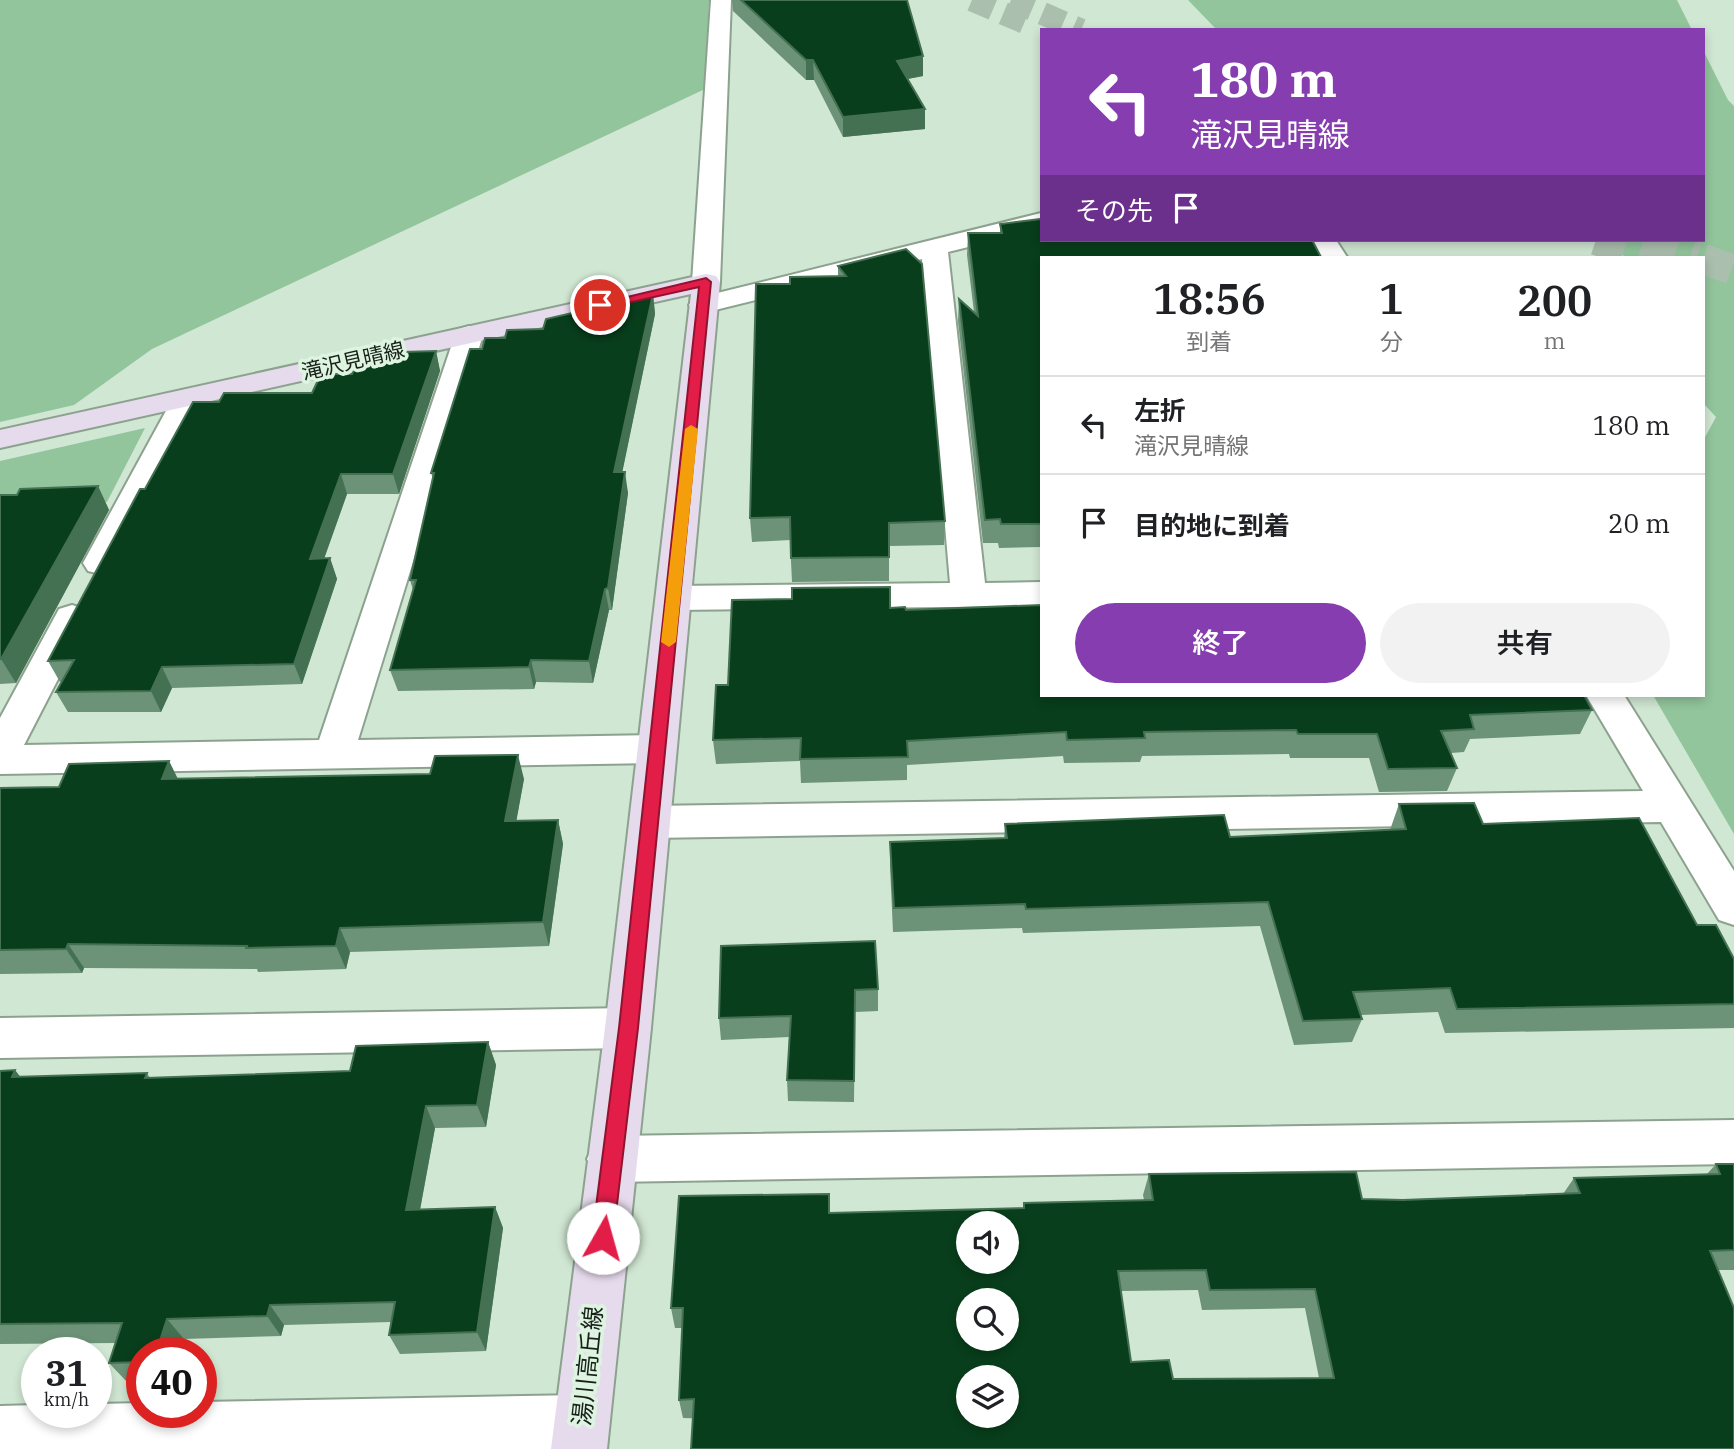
<!DOCTYPE html>
<html lang="ja">
<meta charset="utf-8">
<style>
body{margin:0;font-family:"IBM Plex Serif","Noto Sans JP",serif;background:#f2f2f2;color:#202124;height:100vh;display:flex;flex-direction:column;font-size:26px;white-space:nowrap}
*{box-sizing:border-box;margin:0}
p{font-size:23px;color:#757577}
.icon{flex:none;width:38px;height:38px;fill:none;stroke:currentColor;stroke-width:2;stroke-linecap:round;stroke-linejoin:round}
.map{position:relative;flex:1;overflow:hidden}
.side{position:absolute;left:1040px;top:256px;width:665px;height:441px;display:flex;flex-direction:column;background:#fff;border-radius:0px;box-shadow:0 4px 10px #0003}
.side>*{flex:none}
.top-card{position:absolute;left:1040px;top:28px;width:665px;height:214px;border-radius:0px;box-shadow:0 4px 10px #0003;background:#863daf;color:#fff;overflow:hidden}
.tools{position:absolute;left:956px;top:1211px;display:grid;gap:14px}
.tools a{display:grid;place-items:center;width:63px;height:63px;border-radius:50%;background:#fff;box-shadow:0 4px 10px #0003;font-size:35px}
.speed{position:absolute;left:21px;top:1337px;display:flex;gap:14px;font-size:35px;font-weight:700;text-align:center}
.speed>*{display:grid;place-content:center;width:91px;height:91px;border-radius:50%;background:#fff;box-shadow:0 4px 10px #0003;line-height:1}
.speed small{font-size:18px;font-weight:400}
.speed .limit{border:10px solid #d22;background:#fff;color:#111}
.pin{position:absolute;display:grid;place-items:center;width:60px;height:60px;color:#fff;margin:-30px;border:4px solid #fff;border-radius:50%;box-shadow:0 2px 7px #0007}
.me{position:absolute;width:77px;margin:-38px;rotate:7deg;stroke-linejoin:round;filter:drop-shadow(0 0 5px #0008)}
.turn{display:flex;align-items:center;gap:24px;height:147px;padding:0 35px;font-size:32px}
.turn .icon{width:91px;height:91px;stroke-width:2.5}
.turn b{display:block;font-size:49px;line-height:60px}
.then{display:flex;align-items:center;height:66px;padding:0 35px;background:#0003;gap:14px;font-size:26px}
.eta{display:flex;justify-content:space-evenly;align-items:center;height:119px;text-align:center}
.eta b{font-size:42px;font-weight:600;line-height:49px}
.cta{display:flex;gap:14px;margin-top:auto;padding:14px 35px}
.cta a{flex:1;height:80px;border-radius:42px;background:#863daf;color:#fff;font-size:28px;font-weight:600;line-height:80px;text-align:center}
.cta a+a{background:#f2f2f2;color:#202124}
ul{padding:0;list-style:none}
li{display:flex;align-items:center;gap:21px;height:98px;padding:0 35px;border-top:2px solid #e0e0e0}
li div{flex:1}
li b{display:block;font-size:26px}
li em{font-style:normal}
.map>svg:first-child{display:block}
.green{fill:#92c59c}
.lines{fill:none;stroke-linecap:round;stroke-linejoin:round}
.highway-tunnel-far1{stroke:#abbfae;stroke-width:23;stroke-dasharray:23 11;stroke-linecap:butt}
.highway-tunnel{stroke:#abbfae;stroke-width:30;stroke-dasharray:30 15;stroke-linecap:butt}
.street-casing{stroke:#8ca28f;stroke-width:4}
.secondary-casing{stroke:#8ca28f;stroke-width:4}
.street{fill:#fff;fill-rule:evenodd}
.secondary{fill:#e6dbed;fill-rule:evenodd}
.wall{fill:#6c9277;fill-rule:evenodd}
.shaded-wall{fill:#447152}
.building{fill:#083e1b;stroke:#447152;stroke-width:2;fill-rule:evenodd}
.route{fill:#e11d48;stroke:#92132f;stroke-width:2}
.slow{fill:#f59e0b}
.labels{text-anchor:middle;stroke-width:7;stroke-linejoin:round;paint-order:stroke}
.far-street-label{font-size:21px;fill:#182019;stroke:#ddf4e0}
.street-label{font-size:24px;fill:#182019;stroke:#ddf4e0}
</style>
<div class="map">
<svg width="1734" height="1449" viewBox="0 0 1734 1449">
<rect width="100%" height="100%" fill="#d0e7d3"/>
<g class="green">
<polygon points="0,0 709,0 705,89 152,349 74,405 0,422"/>
<polygon points="1188,0 1677,0 1692,30 1217,30"/>
<polygon points="1703,50 1728,100 1734,106 1734,834 1653,695 1703,695 1703,441 1716,417 1703,403 1703,257 1625,257 1606,240 1703,240"/>
<polygon points="145,428 107,502 0,506 0,461"/>
</g>
<g class="lines">
<g class="highway-tunnel-far1">
<polyline points="972,0 1033,26"/>
<polyline points="1011,0 1081,30"/>
</g>
<g class="highway-tunnel">
<polyline points="1596,240 1645,257"/>
<polyline points="1648,240 1697,257"/>
<polyline points="1703,259 1734,270"/>
</g>
<defs>
<g id="street">
<polygon points="711,0 731,0 720,282 716,288 706,290 696,288 692,282"/>
<polygon points="1041,213 1041,229 948,252 985,583 1041,582 1041,606 675,610 663,606 657,598 663,590 675,586 950,583 922,259 703,313 693,311 689,305 693,299"/>
<polygon points="1310,240 1336,240 1347,257 1321,257"/>
<polygon points="469,326 479,329 483,335 358,740 656,735 670,739 676,749 670,759 656,763 0,774 0,718 59,609 72,605 85,609 90,617 24,745 319,740 455,335 459,329"/>
<polygon points="188,389 199,392 203,398 117,563 112,571 100,574 88,571 83,563 173,398 177,392"/>
<polygon points="1586,695 1624,695 1734,871 1734,925 1719,920 1661,822 650,838 636,833 630,822 636,811 650,806 1643,791"/>
<polygon points="628,1008 644,1014 651,1028 644,1042 628,1048 0,1058 0,1018"/>
<polygon points="1734,1120 1734,1164 612,1182 595,1175 587,1159 595,1143 612,1136"/>
<polygon points="581,1395 601,1403 609,1423 601,1443 586,1449 0,1449 0,1406 37,1405 37,1412 96,1412 96,1404 142,1403 142,1412 201,1412 201,1402"/>
</g>
<polygon id="secondary" points="706,274 716,276 720,282 651,1028 607,1449 551,1449 605,1028 691,294 0,448 0,430"/>
</defs>
<use href="#street" class="street-casing"/>
<use href="#secondary" class="secondary-casing"/>
<use href="#street" class="street"/>
<use href="#secondary" class="secondary"/>
</g>
<g class="wall">
<polygon points="732,0 907,0 923,76 907,79 925,129 843,137 814,80 806,80 733,11"/>
<polygon points="1000,224 1041,240 1041,547 999,548 998,543 983,543 958,321 959,299 974,312 967,255 968,233 1000,233"/>
<polygon points="906,249 945,521 944,545 889,546 889,581 792,582 790,540 752,542 750,518 790,284 838,276 838,266"/>
<polygon points="653,294 655,314 622,472 628,493 612,610 609,610 593,683 536,682 534,689 398,691 390,670 413,590 410,580 433,479 431,473 482,349 505,338 543,329"/>
<polygon points="436,351 440,371 399,494 347,494 324,558 330,558 337,579 302,684 172,688 161,712 68,712 56,692 62,681 60,682 48,661 145,489 219,402 312,393 352,374"/>
<polygon points="98,486 109,510 16,683 0,684 0,495 17,495"/>
<polygon points="890,608 906,610 1592,710 1580,734 1470,739 1464,752 1451,753 1457,768 1447,791 1379,792 1369,758 1290,758 1289,754 1142,756 1140,762 1064,763 1063,756 907,765 907,780 801,783 800,761 716,764 713,740 728,685"/>
<polygon points="169,761 178,779 524,779 516,821 558,820 563,844 549,946 350,952 346,969 258,972 257,969 84,968 82,973 0,974 0,788 59,787"/>
<polygon points="1399,804 1483,824 1697,925 1734,959 1734,1028 1445,1033 1438,1012 1361,1015 1362,1019 1352,1042 1294,1045 1260,926 1023,933 1022,928 893,932 890,866 890,842 1004,839 1005,824 1230,837 1390,830"/>
<polygon points="721,946 878,989 878,1011 855,1012 854,1102 788,1101 787,1080 789,1037 721,1040 719,1018"/>
<polygon points="488,1042 496,1065 486,1127 435,1128 420,1210 495,1207 503,1228 486,1351 400,1354 389,1335 391,1322 284,1325 281,1336 184,1339 179,1353 142,1353 142,1381 127,1382 109,1363 115,1343 0,1344 0,1071 20,1077 147,1073 150,1078 350,1071"/>
<path d="M1716,1164h18v106h-16l16,179 -1051,-31 -4,-18 3,-72h-7l-4,-20 159,-95 193,-5 1,-5 120,-3 -1,-5 6,-21 213,25 41,1 160,-6 11,-16 133,-4zM1198,1290l4,20 103,-2 14,70 -146,1 -42,-17 -10,-71z"/>
</g>
<g class="shaded-wall">
<polygon points="923,56 923,76 897,81 897,61"/>
<polygon points="806,60 813,60 814,80 806,80"/>
<polygon points="925,109 925,129 843,137 843,117"/>
<polygon points="653,294 655,314 618,493 614,472"/>
<polygon points="436,351 440,371 399,494 393,474"/>
<polygon points="625,472 628,493 612,610 608,588"/>
<polygon points="341,474 347,494 317,579 310,559"/>
<polygon points="98,486 109,510 16,683 1,659"/>
<polygon points="330,558 337,579 302,684 294,664"/>
<polygon points="605,589 609,610 593,683 589,661"/>
<polygon points="531,660 536,682 534,689 529,667"/>
<polygon points="162,667 172,688 161,712 151,691"/>
<polygon points="518,755 524,779 512,845 505,821"/>
<polygon points="169,761 181,786 162,779"/>
<polygon points="558,820 563,844 549,946 543,922"/>
<polygon points="340,928 350,952 346,969 336,946"/>
<polygon points="68,944 84,968 82,973 66,949"/>
<polygon points="488,1042 496,1065 486,1127 477,1105"/>
<polygon points="15,1070 33,1093 12,1077"/>
<polygon points="426,1106 435,1128 416,1231 406,1210"/>
<polygon points="495,1207 503,1228 486,1351 477,1332"/>
<polygon points="270,1305 284,1325 281,1336 267,1316"/>
<polygon points="167,1319 184,1339 179,1353 156,1353"/>
</g>
<g class="building">
<polygon points="741,0 907,0 923,56 897,61 925,109 843,117 813,60 806,60"/>
<polygon points="1041,219 1041,240 1312,240 1321,257 1041,257 1041,524 1001,524 1000,519 985,520 959,299 978,316 968,233 1002,233 1000,224"/>
<polygon points="906,249 922,264 945,521 889,523 889,557 791,558 790,517 750,518 756,284 790,284 790,277 846,276 838,266"/>
<polygon points="653,294 614,472 625,472 608,588 605,589 589,661 531,660 529,667 390,670 416,580 410,580 434,473 431,473 470,349 482,349 485,338 505,338 507,330 543,329 546,319"/>
<polygon points="436,351 393,474 341,474 310,559 330,558 294,664 162,667 151,691 56,692 74,660 48,661 140,489 145,489 193,402 219,402 224,393 312,393 321,374 352,374 358,360 402,352"/>
<polygon points="98,486 1,659 0,659 0,495 17,495 20,489"/>
<polygon points="890,587 890,608 905,607 906,610 1041,605 1041,695 1584,695 1592,710 1470,715 1474,729 1441,731 1457,768 1388,769 1377,734 1298,734 1296,730 1144,732 1145,738 1067,740 1066,732 907,741 908,757 800,759 801,738 713,740 716,685 728,685 732,600 792,599 792,588"/>
<polygon points="518,755 505,821 558,820 543,922 340,928 336,946 246,948 247,946 68,944 66,949 0,950 0,788 59,787 69,764 169,761 162,779 430,774 435,756"/>
<polygon points="1474,803 1483,824 1639,818 1697,925 1716,925 1734,959 1734,1004 1457,1009 1450,988 1353,992 1362,1019 1303,1021 1268,902 1026,909 1025,904 894,908 890,842 1007,838 1005,824 1224,815 1230,837 1406,829 1399,804"/>
<polygon points="875,941 878,989 855,990 854,1081 787,1080 791,1016 719,1018 721,946"/>
<polygon points="488,1042 477,1105 426,1106 406,1210 495,1207 477,1332 389,1335 395,1302 270,1305 267,1316 167,1319 156,1353 142,1353 142,1362 109,1363 122,1323 0,1324 0,1071 15,1070 12,1077 147,1073 145,1078 350,1071 356,1046"/>
<path d="M1716,1164h18v86l-24,1 24,57v141h-1043l3,-50 -15,1 4,-92h-12l8,-112 150,-2v19l195,-5v-5l129,-3 -4,-26 207,-2 6,27 41,1 177,-7 -6,-15 146,-4zM968,1223h38v39h-38zM1206,1270l4,20 105,-1 19,89 -161,1 -4,-19 -38,2 -13,-91zM968,1300h38v39h-38zM968,1377h38v39h-38z"/>
</g>
<polygon class="route" points="706,278 711,282 638,1028 613,1238 610,1246 603,1249 595,1246 592,1238 619,1028 699,287 600,309 594,305"/>
<polygon class="slow" points="691,425 698,429 676,642 669,647 661,642 685,429"/>
<g class="labels">
<g class="far-street-label">
<text transform="translate(353 361) rotate(-13)" y="7">滝沢見晴線</text>
</g>
<g class="street-label">
<text transform="translate(588 1366) rotate(-84)" y="8">湯川高丘線</text>
</g>
</g>
</svg>
<div class="tools">
<a><svg class="icon" aria-label="sound" viewBox="0 0 24 24"><path d="M4 9h4l5-4v14l-5-4H4zM17 9q2 3 0 6"/></svg></a>
<a><svg class="icon" aria-label="search" viewBox="0 0 24 24"><circle cx="10" cy="10" r="6"/><path d="M15 15l6 6"/></svg></a>
<a><svg class="icon" aria-label="layers" viewBox="0 0 24 24"><path d="M12 4l9 5-9 5-9-5zM3 14l9 5 9-5"/></svg></a>
</div>
<div class="speed"><div>31<small>km/h</small></div><div class="limit">40</div></div>
<div class="pin" style="left:600px;top:305px;background:#d93025"><svg class="icon" aria-label="arrive" viewBox="0 0 24 24"><path d="M6 21V4h12l-3 4 3 4H6"/></svg></div>
<svg class="me" style="left:603px;top:1238px" viewBox="-20 -20 40 40"><circle r="19" fill="#fff"/><path d="M0-13L10 11 0 6-10 11z" fill="#e11d48"/></svg>
<div class="top-card">
<div class="turn"><svg class="icon" aria-label="left" viewBox="0 0 24 24"><path d="M17 20v-9H6M10 6l-5 5 5 5"/></svg><div><b>180 m</b>滝沢見晴線</div></div>
<div class="then">その先<svg class="icon" aria-label="arrive" viewBox="0 0 24 24"><path d="M6 21V4h12l-3 4 3 4H6"/></svg></div>
</div>
<section class="side">
<div class="eta">
<div><b>18:56</b><p>到着</p></div>
<div><b>1</b><p>分</p></div>
<div><b>200</b><p>m</p></div>
</div>
<ul>
<li><svg class="icon" aria-label="left" viewBox="0 0 24 24"><path d="M17 20v-9H6M10 6l-5 5 5 5"/></svg><div><b>左折</b><p>滝沢見晴線</p></div><em>180 m</em></li>
<li><svg class="icon" aria-label="arrive" viewBox="0 0 24 24"><path d="M6 21V4h12l-3 4 3 4H6"/></svg><div><b>目的地に到着</b></div><em>20 m</em></li>
</ul>
<div class="cta"><a>終了</a><a>共有</a></div>
</section>
</div>
